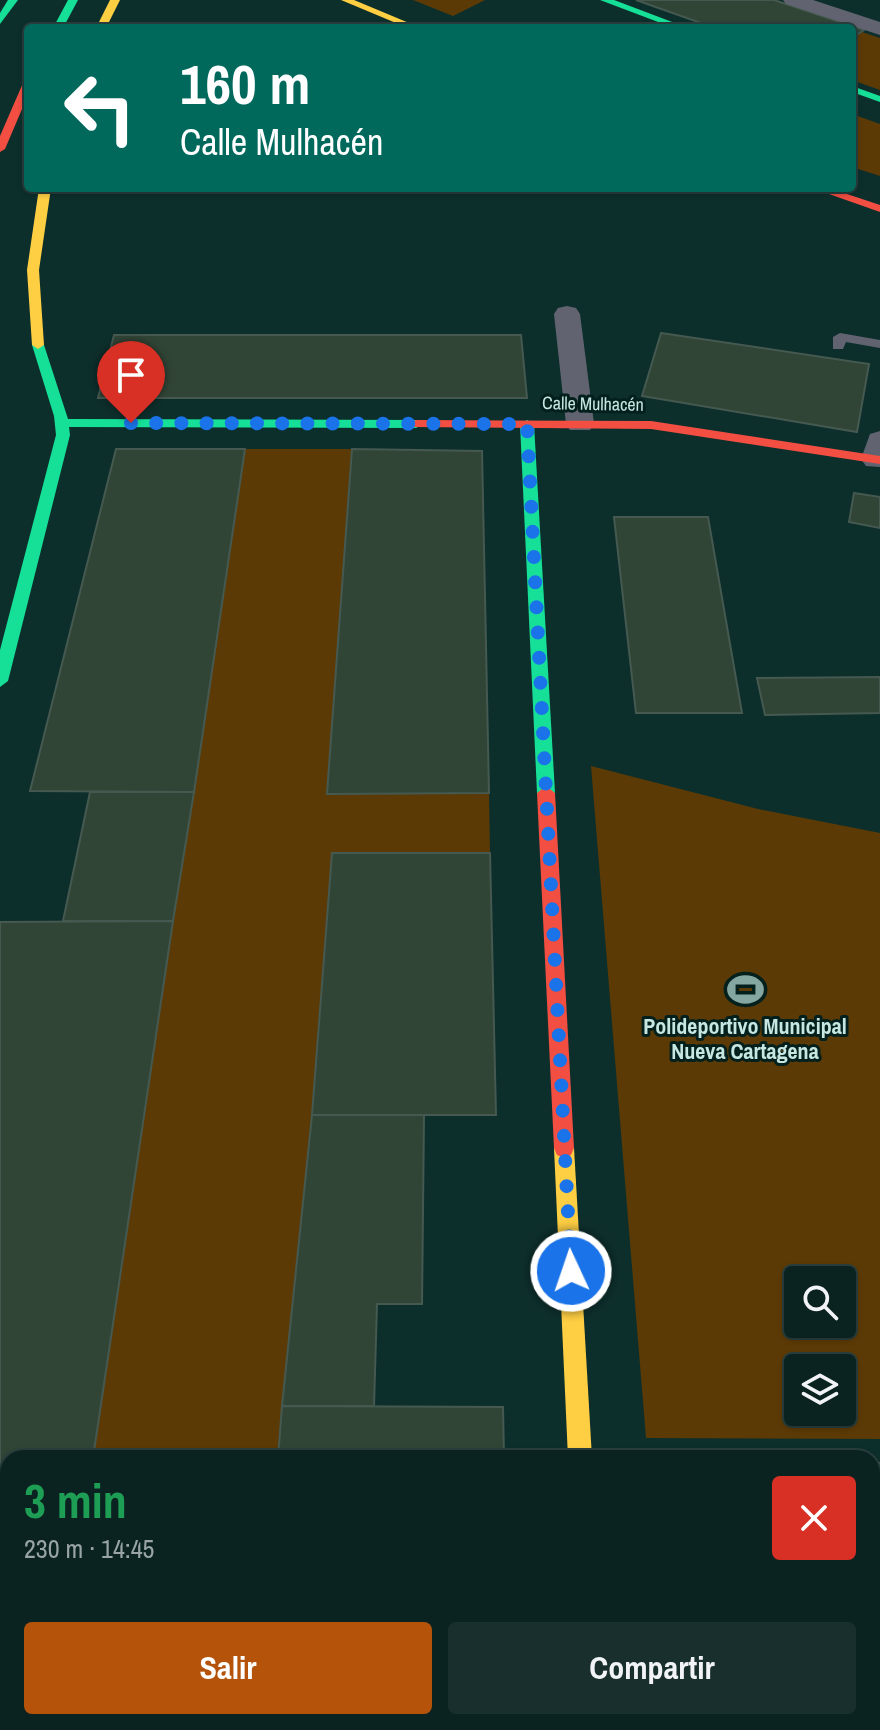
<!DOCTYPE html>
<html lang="es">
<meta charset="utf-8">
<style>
body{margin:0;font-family:"Archivo Narrow",sans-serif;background:#182f2e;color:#f1f3f6;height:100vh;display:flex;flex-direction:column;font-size:30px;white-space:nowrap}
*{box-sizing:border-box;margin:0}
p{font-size:26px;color:#99a4a5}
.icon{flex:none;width:44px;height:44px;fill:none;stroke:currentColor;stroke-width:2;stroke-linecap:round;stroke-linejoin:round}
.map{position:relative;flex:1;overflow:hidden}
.panel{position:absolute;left:0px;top:1450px;width:880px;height:280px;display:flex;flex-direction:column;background:#0a2321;border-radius:24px 24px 0 0;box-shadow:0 2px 6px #0004,0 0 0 2px #2a403f}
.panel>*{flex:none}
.top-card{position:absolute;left:24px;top:24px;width:832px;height:168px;border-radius:8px;box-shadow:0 2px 6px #0004,0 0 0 2px #2a403f;background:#00695c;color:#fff;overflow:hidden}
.controls{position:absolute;left:784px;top:1266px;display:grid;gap:16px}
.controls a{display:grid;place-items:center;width:72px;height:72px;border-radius:8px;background:#0a2321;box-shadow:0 2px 6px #0004,0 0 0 2px #2a403f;font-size:40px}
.pin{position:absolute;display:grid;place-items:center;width:68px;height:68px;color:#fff;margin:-82px -34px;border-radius:50% 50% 50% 0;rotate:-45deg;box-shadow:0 0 8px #0007}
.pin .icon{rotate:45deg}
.me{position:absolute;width:88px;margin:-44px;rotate:357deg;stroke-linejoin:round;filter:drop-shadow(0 0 6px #0008)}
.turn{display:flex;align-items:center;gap:28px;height:168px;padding:0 24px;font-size:36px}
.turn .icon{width:104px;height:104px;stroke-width:2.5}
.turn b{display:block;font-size:56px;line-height:68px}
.round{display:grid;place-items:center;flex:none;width:84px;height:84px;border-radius:8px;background:#182f2e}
.overview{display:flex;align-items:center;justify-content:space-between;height:136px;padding:0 24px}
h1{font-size:48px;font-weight:700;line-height:60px;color:#1e9e55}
.cta{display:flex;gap:16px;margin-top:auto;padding:16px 24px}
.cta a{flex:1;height:92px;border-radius:8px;background:#b45309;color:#fff;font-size:32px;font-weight:700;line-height:92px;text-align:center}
.cta a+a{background:#182f2e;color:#f1f3f6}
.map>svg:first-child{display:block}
.green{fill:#5c3a06;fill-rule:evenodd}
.building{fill:#314536;stroke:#455950;stroke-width:2}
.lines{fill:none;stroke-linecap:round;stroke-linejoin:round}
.lane{fill:#616470;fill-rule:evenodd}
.street{fill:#616470;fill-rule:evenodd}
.fast{fill:#16e098;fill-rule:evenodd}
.slow{fill:#ffcf43;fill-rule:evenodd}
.jam{fill:#f24e42;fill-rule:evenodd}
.route{stroke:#1a73e8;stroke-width:14;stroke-dasharray:0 25.2}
.labels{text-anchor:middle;stroke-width:6;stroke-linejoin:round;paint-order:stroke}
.far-street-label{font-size:18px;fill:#c6e7e2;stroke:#03201d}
.poi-label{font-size:22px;font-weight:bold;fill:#c6e7e2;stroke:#03201d}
</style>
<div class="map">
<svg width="880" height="1730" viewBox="0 0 880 1730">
<rect width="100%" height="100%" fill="#0d2f2c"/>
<g class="green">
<polygon points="413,0 485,0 453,16"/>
<polygon points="862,32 880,38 880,90 852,80 852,38"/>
<polygon points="852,114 880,124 880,176 852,167"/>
<polygon points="245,449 352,449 327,793 489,793 490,853 332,853 312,1115 278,1458 92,1458"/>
<path d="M591,766l167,43 122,24v606l-234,-1zM798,1280h44v44h-44zM842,1368v44h-44v-44z"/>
<polygon points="52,1722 259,1722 258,1730 51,1730"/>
</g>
<g class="building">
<polygon points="636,0 774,0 864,30 852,38 852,28 715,28"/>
<polygon points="661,333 869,364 857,432 642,396"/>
<polygon points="114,335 521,335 527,398 98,398"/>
<polygon points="116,449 245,449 194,792 30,791"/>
<polygon points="352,449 482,451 489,793 327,794"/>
<polygon points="854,493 880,497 880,528 849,522"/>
<polygon points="614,517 708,517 742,713 636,713"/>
<polygon points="880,677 880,713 765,715 757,678"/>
<polygon points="90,792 194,792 173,921 63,921"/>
<polygon points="332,853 490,853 496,1115 312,1115"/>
<polygon points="173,921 93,1458 8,1458 8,1600 0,1599 0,922"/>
<polygon points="312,1115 424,1115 422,1304 377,1304 374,1406 282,1406"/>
<polygon points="282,1406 503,1407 504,1458 278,1458"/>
<polygon points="872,1561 880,1561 880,1730 668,1730 667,1722 872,1722"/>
<polygon points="0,1599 8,1600 8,1722 52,1722 51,1730 0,1730"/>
<polygon points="259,1722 510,1722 510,1730 258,1730"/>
</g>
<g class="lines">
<polygon class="lane" points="840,333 880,340 880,348 846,342 843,349 833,349 833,337"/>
<g class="street">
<polygon points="783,0 813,0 880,22 880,35 786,4"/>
<polygon points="567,306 576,308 580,314 594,424 590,430 570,430 566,424 554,314 558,308"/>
<polygon points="880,431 880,467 866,466 861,459 870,434"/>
<rect x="872" y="1462" width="8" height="52"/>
<polygon points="566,1722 622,1722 623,1730 567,1730"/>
</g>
<g class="fast">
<polygon points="8,0 18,0 0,24 0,13"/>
<polygon points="68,0 78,0 63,28 53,28"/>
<polygon points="600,0 614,0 688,28 674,28"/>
<polygon points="852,86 880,96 880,102 852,92"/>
<polygon points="33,342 44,345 68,419 416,420 423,424 416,428 69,427 70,435 8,681 0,687 0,650 56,435 54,416 32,345"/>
<polygon points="527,420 534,424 555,793 546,800 537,793 520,424"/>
</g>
<g class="slow">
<polygon points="110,0 120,0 106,28 96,28"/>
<polygon points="341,0 354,0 421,28 408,28"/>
<polygon points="39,188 51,188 39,270 44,345 38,349 32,345 27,270"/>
<polygon points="564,1138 571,1141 574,1148 592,1458 568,1458 554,1148 557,1141"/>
</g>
<g class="jam">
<polygon points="28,80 28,95 5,149 0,152 0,136 23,83"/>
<polygon points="812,188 829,188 880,205 880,212"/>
<polygon points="416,420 651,421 880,456 880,464 651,429 411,427 409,424"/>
<polygon points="546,786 555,793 574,1148 571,1155 564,1158 557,1155 554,1148 537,793"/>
</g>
</g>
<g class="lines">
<polyline class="route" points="131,423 527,424 571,1271"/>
</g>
<defs>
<symbol id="stadium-bare" viewBox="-9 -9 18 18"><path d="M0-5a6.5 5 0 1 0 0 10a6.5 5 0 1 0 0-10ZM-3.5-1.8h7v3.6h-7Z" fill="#85a7a2" stroke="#03201d" stroke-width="2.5" paint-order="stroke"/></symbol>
</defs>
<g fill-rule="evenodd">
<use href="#stadium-bare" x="720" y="964" width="51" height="51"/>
</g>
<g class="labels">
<g class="far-street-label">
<text transform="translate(593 404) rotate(1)" y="6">Calle Mulhacén</text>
</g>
<g class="poi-label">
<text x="745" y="1034">Polideportivo Municipal<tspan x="745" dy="25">Nueva Cartagena</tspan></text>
</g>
</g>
</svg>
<div class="controls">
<a><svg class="icon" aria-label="search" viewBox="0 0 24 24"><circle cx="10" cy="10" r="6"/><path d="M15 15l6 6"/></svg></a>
<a><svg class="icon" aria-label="layers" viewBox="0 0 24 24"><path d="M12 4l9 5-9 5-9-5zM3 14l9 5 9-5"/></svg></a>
</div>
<div class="pin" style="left:131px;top:423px;background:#d93025"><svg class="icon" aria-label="arrive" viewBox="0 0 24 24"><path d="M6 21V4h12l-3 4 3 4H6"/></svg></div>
<svg class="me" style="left:571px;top:1271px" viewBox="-20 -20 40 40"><circle r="17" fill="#1a73e8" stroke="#fff" stroke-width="3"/><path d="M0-11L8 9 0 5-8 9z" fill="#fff"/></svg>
<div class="top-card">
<div class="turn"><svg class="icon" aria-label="left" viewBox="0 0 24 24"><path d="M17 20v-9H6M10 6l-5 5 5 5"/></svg><div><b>160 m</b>Calle Mulhacén</div></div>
</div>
<section class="panel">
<div class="overview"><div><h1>3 min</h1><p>230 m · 14:45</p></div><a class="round" style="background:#d93025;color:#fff"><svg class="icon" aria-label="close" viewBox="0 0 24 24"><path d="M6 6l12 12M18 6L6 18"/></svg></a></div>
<div class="cta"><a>Salir</a><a>Compartir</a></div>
</section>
</div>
